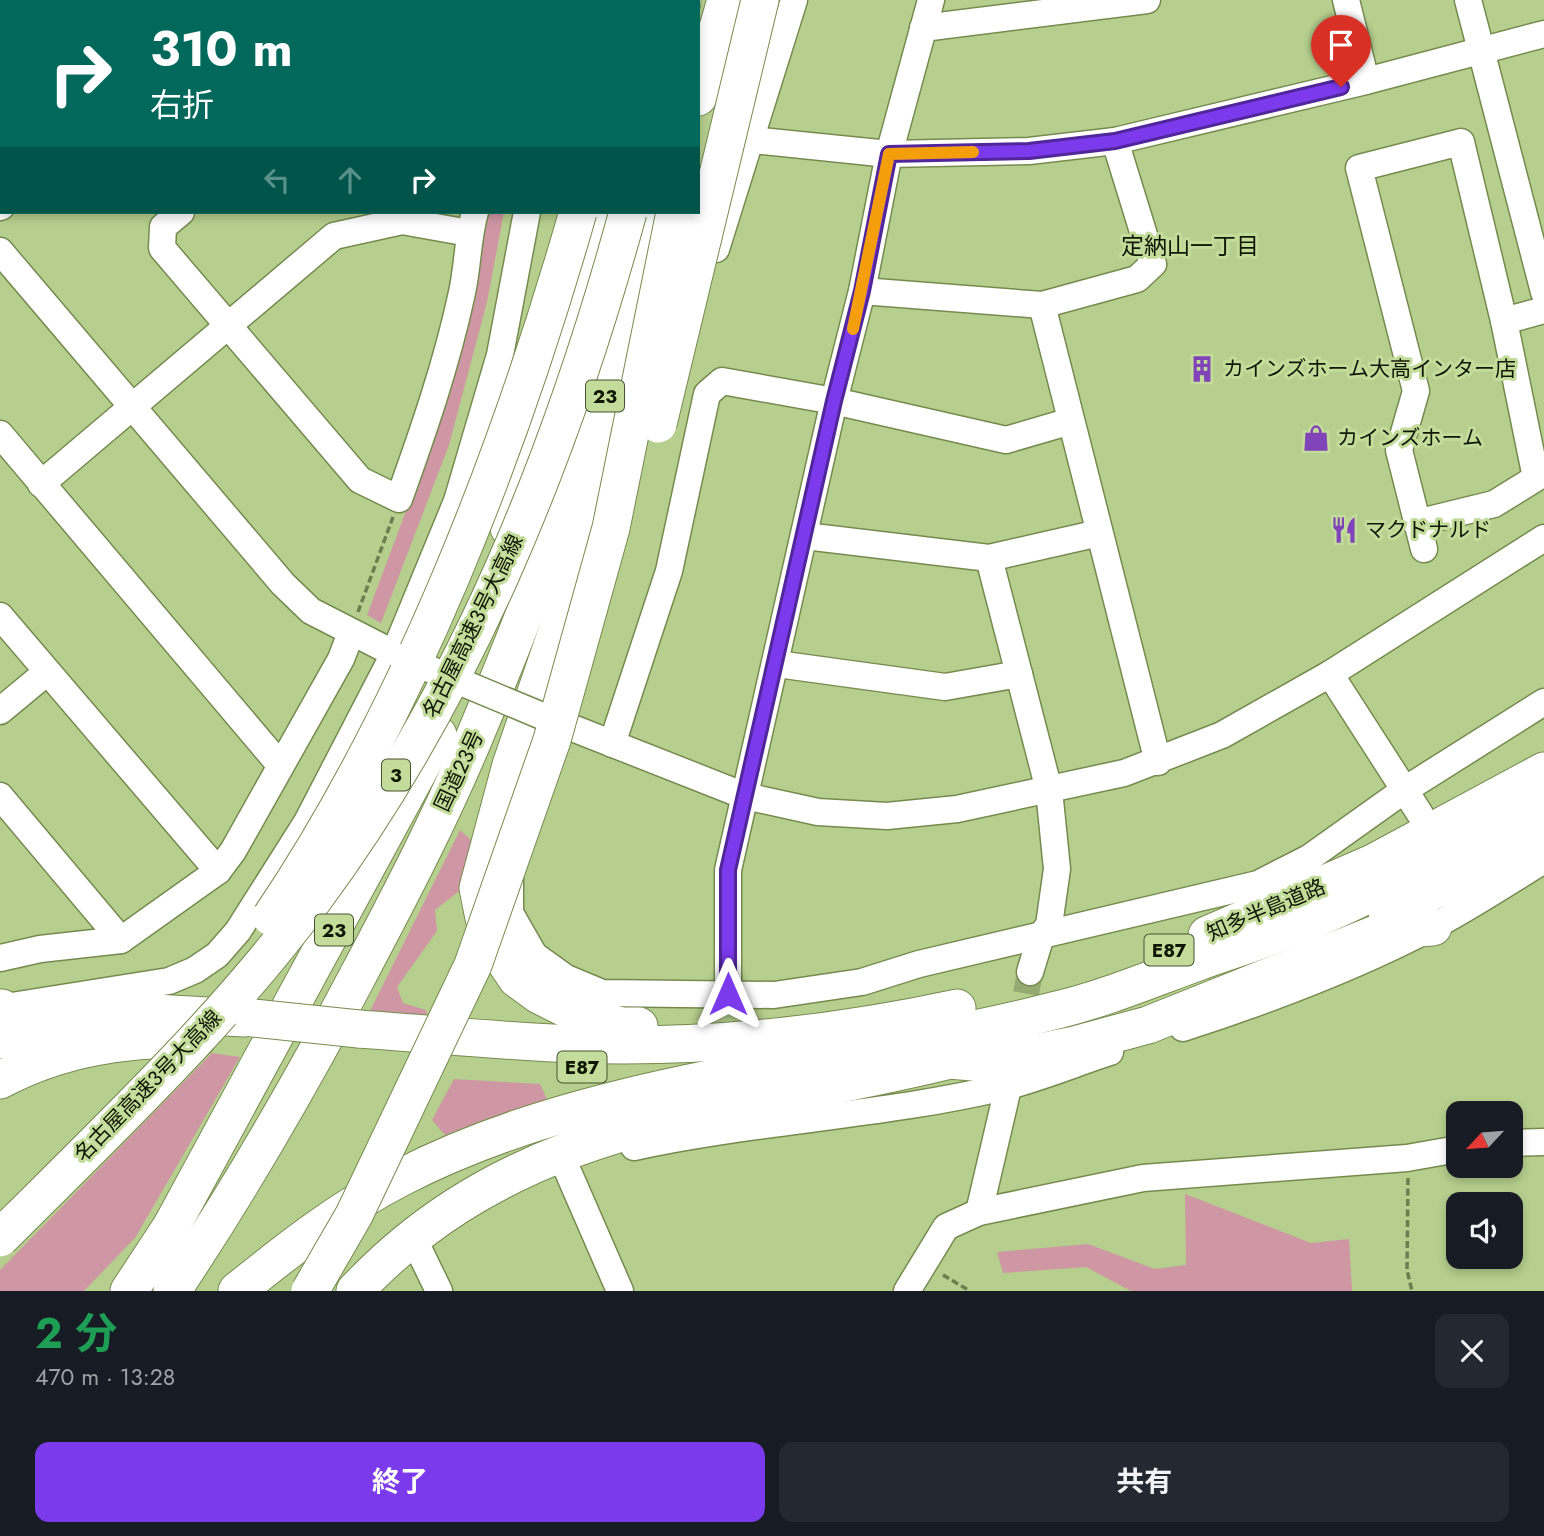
<!DOCTYPE html>
<html lang="ja">
<meta charset="utf-8">
<style>
body{margin:0;font-family:Jost,"Noto Sans JP",sans-serif;background:#242831;color:#f1f3f6;height:100vh;display:flex;flex-direction:column;font-size:26px;white-space:nowrap}
*{box-sizing:border-box;margin:0}
p{font-size:23px;color:#9ea1a6}
.icon{flex:none;width:38px;height:38px;fill:none;stroke:currentColor;stroke-width:2;stroke-linecap:round;stroke-linejoin:round}
.map{position:relative;height:1291px;overflow:hidden}
.sheet{display:flex;flex-direction:column;background:#171b24;flex:1}
.sheet>*{flex:none}
.guide{position:absolute;left:0px;top:0px;width:700px;height:214px;box-shadow:0 4px 10px #0003;background:#00695c;color:#fff;overflow:hidden}
.needle{width:46px;rotate:244deg}
.controls{position:absolute;left:1446px;top:1101px;display:grid;gap:14px}
.controls a{display:grid;place-items:center;width:77px;height:77px;border-radius:14px;background:#171b24;box-shadow:0 4px 10px #0003;font-size:35px}
.pin{position:absolute;display:grid;place-items:center;width:60px;height:60px;color:#fff;margin:-72px -30px;border-radius:50% 50% 50% 0;rotate:-45deg;box-shadow:0 0 7px #0007}
.pin .icon{rotate:45deg}
.me{position:absolute;width:77px;margin:-38px;rotate:0deg;stroke-linejoin:round;filter:drop-shadow(0 0 5px #0008)}
.turn{display:flex;align-items:center;gap:24px;height:147px;padding:0 35px;font-size:32px}
.turn .icon{width:91px;height:91px;stroke-width:2.5}
.turn b{display:block;font-size:49px;line-height:60px}
.lanes{display:flex;align-items:center;height:66px;padding:0 35px;background:#0003;justify-content:center;gap:35px;direction:ltr}
.lanes .off{opacity:.35}
.round{display:grid;place-items:center;flex:none;width:74px;height:74px;border-radius:14px;background:#242831}
.head{display:flex;align-items:center;justify-content:space-between;height:119px;padding:0 35px}
h1{font-size:42px;font-weight:700;line-height:52px;color:#1e9e55}
.button{display:flex;gap:14px;margin-top:auto;padding:14px 35px}
.button a{flex:1;height:80px;border-radius:14px;background:#7c3aed;color:#fff;font-size:28px;font-weight:700;line-height:80px;text-align:center}
.button a+a{background:#242831;color:#f1f3f6}
.map>svg:first-child{display:block}
.green{fill:#cf97a3}
.lines{fill:none;stroke-linecap:round;stroke-linejoin:round}
.minor-tunnel{stroke:#95aa72;stroke-width:26;stroke-dasharray:26 13;stroke-linecap:butt}
.minor-casing{stroke:#758b4e;stroke-width:29}
.highway-casing{stroke:#758b4e;stroke-width:39}
.path{stroke:#6c7e50;stroke-width:3.5;stroke-dasharray:7 3.5;stroke-linecap:butt}
.minor{stroke:#fff;stroke-width:26}
.highway{stroke:#fff;stroke-width:37}
.minor-bridge-casing{stroke:#758b4e;stroke-width:29;stroke-linecap:butt}
.highway-bridge-casing{stroke:#758b4e;stroke-width:39;stroke-linecap:butt}
.minor-bridge{stroke:#fff;stroke-width:26}
.highway-bridge{stroke:#fff;stroke-width:37}
.route-casing{stroke:#51269a;stroke-width:18}
.route{stroke:#7c3aed;stroke-width:12}
.slow{stroke:#f59e0b;stroke-width:12}
.labels{text-anchor:middle;stroke-width:6;stroke-linejoin:round;paint-order:stroke}
.shield{fill:#c3dc9b;stroke:#45522f;stroke-width:2}
.shield-label{font-size:19px;font-weight:bold;fill:#0f1701}
.poi-label{font-size:21px;fill:#0f1701;stroke:#c3dc9b;text-anchor:start}
.street-label{font-size:21px;fill:#0f1701;stroke:#c3dc9b}
.neighbourhood-label{font-size:23px;fill:#0f1701;stroke:#c3dc9b}
</style>
<div class="map">
<svg width="1544" height="1291" viewBox="0 0 1544 1291">
<rect width="100%" height="100%" fill="#b6cf8e"/>
<g class="green">
<polygon points="484,212 504,212 487,302 449,445 381,623 367,615 430,447"/>
<polygon points="460,830 472,841 462,889 435,910 437,931 397,987 403,1003 426,1010 428,1018 370,1011"/>
<polygon points="212,1053 240,1057 135,1238 84,1291 0,1291 0,1270"/>
<polygon points="454,1079 540,1084 550,1106 489,1118 445,1135 432,1120"/>
<polygon points="1185,1194 1311,1243 1349,1239 1352,1291 1131,1291 1086,1267 1003,1273 997,1252 1088,1244 1155,1269 1186,1265"/>
</g>
<g class="lines">
<polyline class="minor-tunnel" points="1019,1032 1030,972"/>
<defs>
<g id="minor">
<polyline points="125,0 127,2"/>
<polyline points="533,0 538,2"/>
<polyline points="1346,0 1366,81"/>
<polyline points="1468,0 1544,292"/>
<polyline points="262,2 265,0"/>
<polyline points="512,2 513,0"/>
<polyline points="559,2 559,0"/>
<polyline points="578,2 578,0"/>
<polyline points="923,28 1147,0"/>
<polyline points="0,31 2,33"/>
<polyline points="752,140 889,154 1029,151 1115,141 1366,81 1544,34"/>
<polyline points="0,207 2,206"/>
<path d="M181,212l-18,15 -1,21 198,232 39,19c24,-67 47,-133 62,-202 7,-28 6,-57 14,-85"/>
<polyline points="716,249 794,0"/>
<polyline points="0,251 283,584 311,611 401,657"/>
<polyline points="862,291 1042,305 1137,279 1153,264 1115,141"/>
<polyline points="1042,305 1158,762"/>
<polyline points="1504,321 1544,310"/>
<polyline points="0,434 280,765"/>
<polyline points="41,484 334,236 402,221 469,233"/>
<polyline points="1416,523 1494,504 1536,478 1504,321 1461,142 1359,168 1416,391 1399,450 1424,549"/>
<polyline points="805,536 989,558 1099,533"/>
<polyline points="989,558 1049,790 1057,869 1049,925 1041,936 1030,972"/>
<polyline points="0,616 218,871"/>
<polyline points="777,664 945,687 1019,674"/>
<polyline points="1330,674 1420,814"/>
<polyline points="0,711 47,672"/>
<polyline points="542,716 745,796 818,812 887,816 957,809 1124,773 1222,735 1330,674 1544,538"/>
<polyline points="612,744 669,571 707,394 722,381 834,401 1006,440 1071,421"/>
<polyline points="0,796 121,940"/>
<polyline points="510,879 510,913 534,955 566,978 602,993 774,995 862,982 919,964 1258,884 1309,858 1403,791 1544,702"/>
<polyline points="0,958 40,949 121,940 218,871 233,851 341,659 351,633"/>
<polyline points="728,994 728,870 834,401 862,291 889,154 931,0"/>
<polyline points="0,1008 169,981 195,970 217,955 238,931 307,822 394,654 457,501 500,355 527,212"/>
<path d="M1183,1028c86,-28 172,-60 251,-102 38,-20 74,-44 110,-66"/>
<polyline points="1510,1143 1544,1142"/>
<path d="M634,1147c123,-27 251,-31 374,-61 34,-9 68,-23 102,-34"/>
<polyline points="566,1167 620,1291"/>
<polyline points="979,1212 1011,1075"/>
<polyline points="420,1252 439,1291"/>
<polyline points="907,1291 946,1227 979,1212 1143,1178 1407,1158 1458,1149"/>
</g>
<g id="highway">
<polyline points="607,2 608,0"/>
<polyline points="637,2 637,0"/>
<polyline points="682,2 682,0"/>
<polyline points="698,97 726,0"/>
<polyline points="537,442 607,212"/>
<polyline points="613,448 572,588 511,765 478,888 484,918 502,957 517,979 539,995 581,1016 622,1026 639,1026"/>
<polyline points="509,528 536,414"/>
<polyline points="1387,912 1441,887 1544,829"/>
<polyline points="1207,935 1373,863 1544,771"/>
<polyline points="0,1009 2,1008"/>
<path d="M359,1029c71,5 142,12 212,15 129,5 260,-9 386,-36"/>
<polyline points="0,1040 60,1023 118,1011 244,1018"/>
<polyline points="948,1060 986,1063 1074,1045 1148,1025 1386,930 1433,927"/>
<path d="M0,1080c62,-33 127,-42 197,-41"/>
<polyline points="129,1291 171,1227 438,735"/>
<path d="M172,1291c67,-100 127,-204 183,-310 44,-83 88,-167 124,-255 69,-163 127,-331 179,-500"/>
<path d="M237,1291c52,-42 103,-82 163,-113 196,-102 444,-113 657,-168 49,-12 94,-31 141,-48 42,-15 85,-28 126,-47 76,-33 148,-75 220,-115"/>
<path d="M355,1291c168,-179 382,-177 603,-233"/>
</g>
</defs>
<use href="#minor" class="minor-casing"/>
<use href="#highway" class="highway-casing"/>
<g class="path">
<polyline points="0,83 2,85"/>
<polyline points="0,148 2,146"/>
<polyline points="358,612 393,517"/>
<polyline points="1408,1178 1407,1270 1412,1291"/>
<polyline points="943,1275 970,1291"/>
</g>
<use href="#minor" class="minor"/>
<use href="#highway" class="highway"/>
<defs>
<polyline id="minor-bridge" points="401,657 542,716"/>
<g id="highway-bridge">
<polyline points="658,424 760,0"/>
<path d="M271,917c139,-206 239,-467 307,-705"/>
<polyline points="253,1018 359,1029"/>
<path d="M0,1238c108,-108 222,-215 313,-338 152,-205 248,-443 315,-688"/>
<polyline points="310,1291 354,1215 473,965 552,740 611,528 675,212"/>
</g>
</defs>
<use href="#minor-bridge" class="minor-bridge-casing"/>
<use href="#highway-bridge" class="highway-bridge-casing"/>
<use href="#minor-bridge" class="minor-bridge"/>
<use href="#highway-bridge" class="highway-bridge"/>
</g>
<g class="lines">
<defs>
<polyline id="route" points="728,994 728,870 834,401 862,291 889,154 1029,151 1115,141 1341,87"/>
</defs>
<use href="#route" class="route-casing"/>
<use href="#route" class="route"/>
<polyline class="slow" points="853,329 889,154 973,152"/>
</g>
<defs>
<symbol id="building-bare" viewBox="-9 -9 18 18"><path d="M-4-6H4V6H1V3H-1V6H-4ZM-2.5-4.3h1.7v1.8h-1.7ZM.8-4.3h1.7v1.8H.8ZM-2.5-1h1.7V.8h-1.7ZM.8-1h1.7V.8H.8Z" fill="#8143b8" stroke="#c3dc9b" stroke-width="2.5" paint-order="stroke"/></symbol>
<symbol id="shop-bare" viewBox="-9 -9 18 18"><path d="M-5-2.5h2.3a2.7 3.5 0 0 1 5.4 0H5L5.5 6h-11ZM-1.5-2.5h3a1.5 2.3 0 0 0-3 0Z" fill="#8143b8" stroke="#c3dc9b" stroke-width="2.5" paint-order="stroke"/></symbol>
<symbol id="restaurant-bare" viewBox="-9 -9 18 18"><path d="M-5-6h1v4h1v-4h1v4h1v-4h1v5L-1.5 .5V6h-2V.5L-5-1ZM5-6V6H3V1.5H1.5Q1.5-4 5-6Z" fill="#8143b8" stroke="#c3dc9b" stroke-width="2.5" paint-order="stroke"/></symbol>
</defs>
<g fill-rule="evenodd">
<use href="#building-bare" x="1183" y="350" width="38" height="38"/>
<use href="#shop-bare" x="1297" y="419" width="38" height="38"/>
<use href="#restaurant-bare" x="1325" y="511" width="38" height="38"/>
</g>
<g class="labels">
<g class="shield">
<rect x="586" y="380.5" width="38" height="31" rx="5"/>
<rect x="382" y="759.5" width="28" height="31" rx="5"/>
<rect x="315" y="914.5" width="38" height="31" rx="5"/>
<rect x="1144.5" y="934.5" width="49" height="31" rx="5"/>
<rect x="557.5" y="1051.5" width="49" height="31" rx="5"/>
</g>
<g class="shield-label">
<text x="605" y="403">23</text>
<text x="396" y="782">3</text>
<text x="334" y="937">23</text>
<text x="1169" y="957">E87</text>
<text x="582" y="1074">E87</text>
</g>
<g class="poi-label">
<text x="1223" y="376">カインズホーム大高インター店</text>
<text x="1337" y="445">カインズホーム</text>
<text x="1365" y="537">マクドナルド</text>
</g>
<g class="street-label">
<text transform="translate(473 626) rotate(-64)" y="7">名古屋高速3号大高線</text>
<text transform="translate(459 771) rotate(-65)" y="7">国道23号</text>
<text transform="translate(1266 910) rotate(-23)" y="7">知多半島道路</text>
<text transform="translate(148 1086) rotate(-46)" y="7">名古屋高速3号大高線</text>
</g>
<g class="neighbourhood-label">
<text x="1190" y="254">定納山一丁目</text>
</g>
</g>
</svg>
<div class="controls">
<a><svg class="needle" viewBox="-14 -14 28 28"><path d="M0-13l5 13h-10z" fill="#e53935"/><path d="M0 13l5-13h-10z" fill="#9ea1a6"/></svg></a>
<a><svg class="icon" aria-label="sound" viewBox="0 0 24 24"><path d="M4 9h4l5-4v14l-5-4H4zM17 9q2 3 0 6"/></svg></a>
</div>
<div class="pin" style="left:1341px;top:87px;background:#d93025"><svg class="icon" aria-label="arrive" viewBox="0 0 24 24"><path d="M6 21V4h12l-3 4 3 4H6"/></svg></div>
<svg class="me" style="left:728px;top:994px" viewBox="-20 -20 40 40"><path d="M0-17L14 15 0 8-14 15z" fill="#7c3aed" stroke="#fff" stroke-width="4"/></svg>
<div class="guide">
<div class="turn"><svg class="icon" aria-label="right" viewBox="0 0 24 24"><path d="M7 20v-9h11M14 6l5 5-5 5"/></svg><div><b>310 m</b>右折</div></div>
<div class="lanes"><svg class="icon off" aria-label="left" viewBox="0 0 24 24"><path d="M17 20v-9H6M10 6l-5 5 5 5"/></svg><svg class="icon off" aria-label="ahead" viewBox="0 0 24 24"><path d="M12 20V5M6 11l6-6 6 6"/></svg><svg class="icon" aria-label="right" viewBox="0 0 24 24"><path d="M7 20v-9h11M14 6l5 5-5 5"/></svg></div>
</div>
</div>
<section class="sheet">
<div class="head"><div><h1>2 分</h1><p>470 m · 13:28</p></div><a class="round"><svg class="icon" aria-label="close" viewBox="0 0 24 24"><path d="M6 6l12 12M18 6L6 18"/></svg></a></div>
<div class="button"><a>終了</a><a>共有</a></div>
</section>
